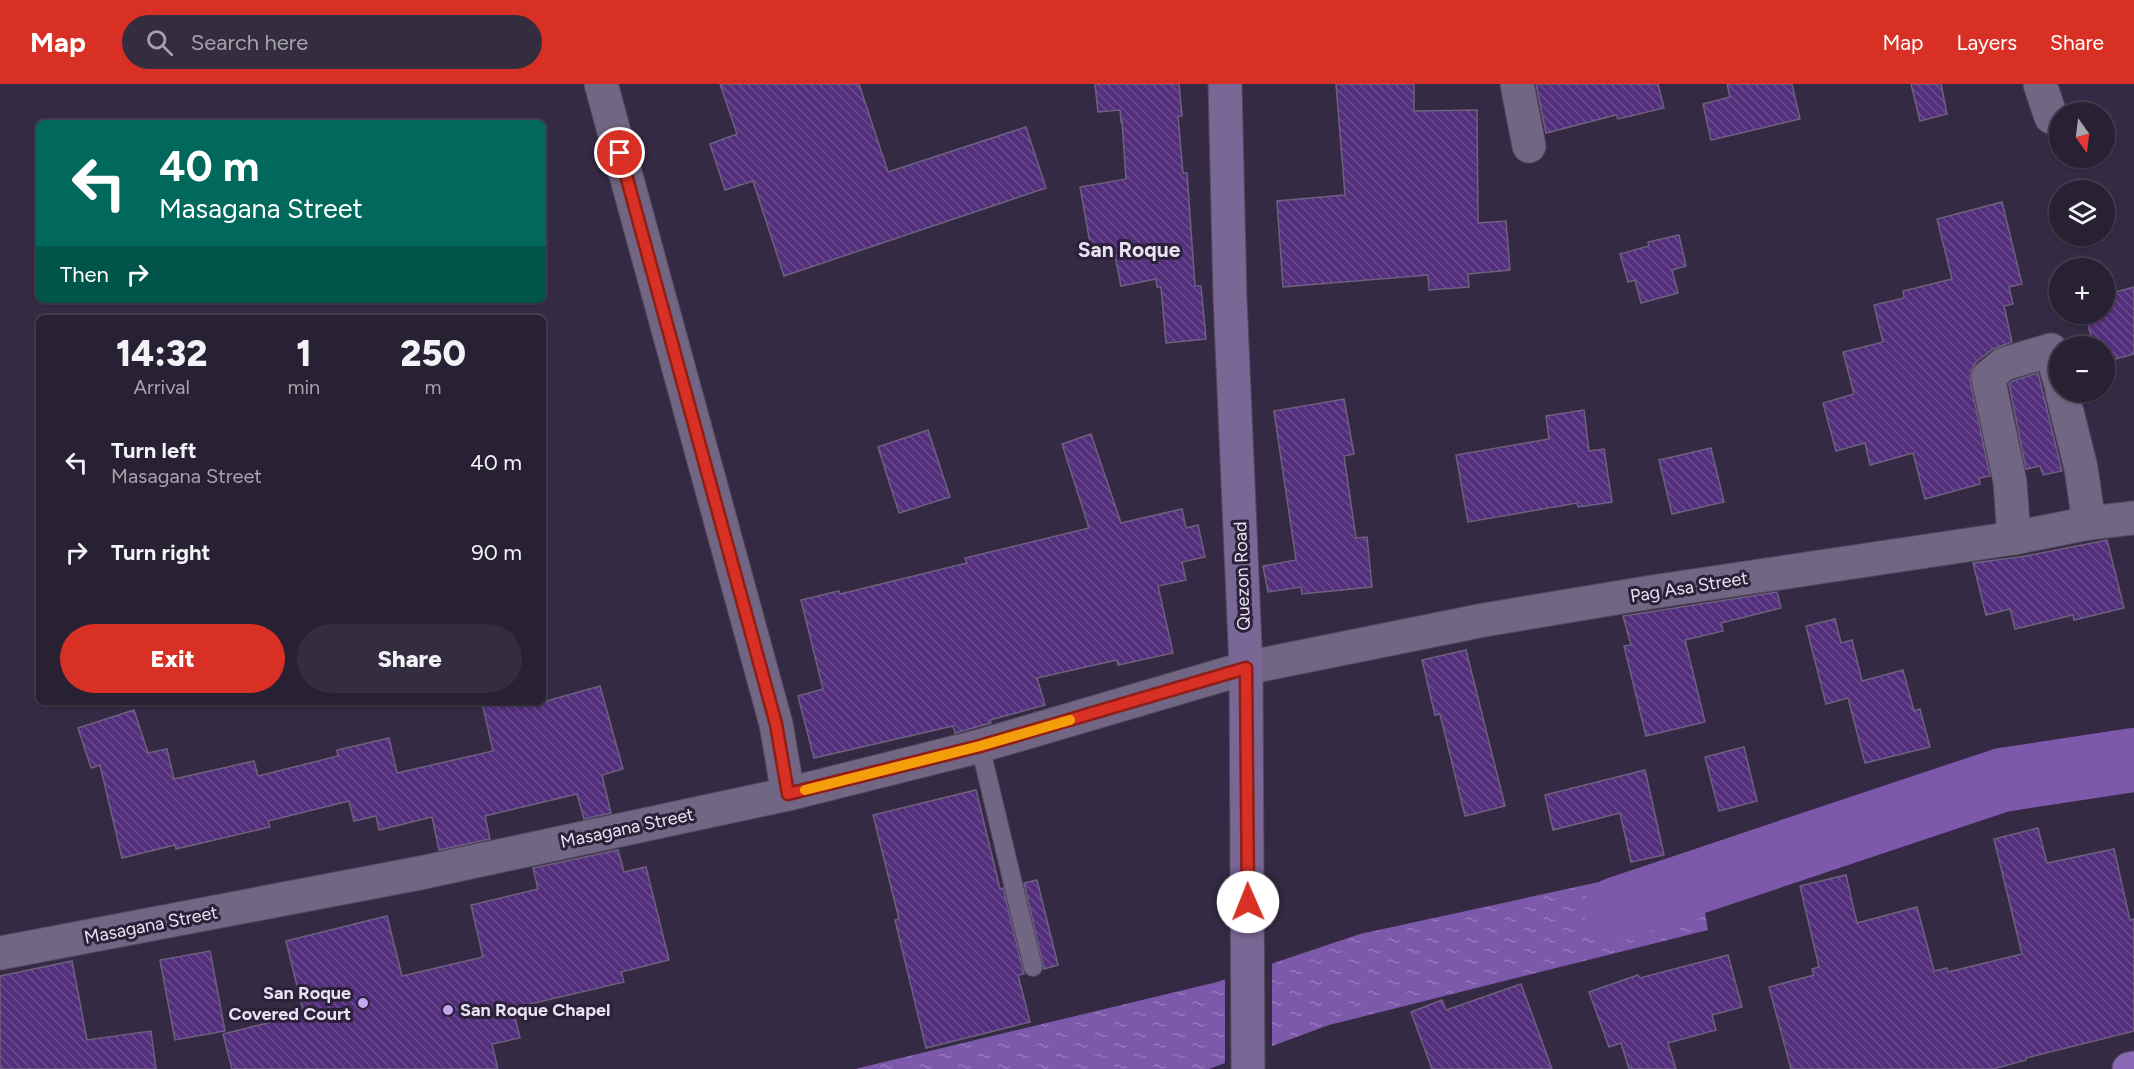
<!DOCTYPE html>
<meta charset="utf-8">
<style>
body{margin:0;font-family:Figtree,sans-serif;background:#342d3f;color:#f1f3f6;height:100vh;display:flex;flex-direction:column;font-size:22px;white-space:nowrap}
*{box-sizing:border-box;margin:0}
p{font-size:20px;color:#a5a3ac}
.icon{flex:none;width:33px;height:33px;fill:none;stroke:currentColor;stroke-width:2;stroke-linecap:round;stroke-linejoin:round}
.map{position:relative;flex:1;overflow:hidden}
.drawer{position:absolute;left:36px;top:231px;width:510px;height:390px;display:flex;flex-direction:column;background:#282033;border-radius:9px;box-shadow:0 2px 4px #0004,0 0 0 2px #443e4e}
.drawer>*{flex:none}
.banner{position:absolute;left:36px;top:36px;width:510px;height:183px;border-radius:9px;box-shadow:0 2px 4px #0004,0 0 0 2px #443e4e;background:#00695c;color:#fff;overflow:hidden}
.needle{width:39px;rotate:166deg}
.buttons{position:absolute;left:2049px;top:18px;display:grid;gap:12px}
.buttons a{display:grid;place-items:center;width:66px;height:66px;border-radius:50%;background:#282033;box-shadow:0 2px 4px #0004,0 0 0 2px #443e4e;font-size:30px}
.pin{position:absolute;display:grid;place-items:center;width:51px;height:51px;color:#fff;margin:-26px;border:3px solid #fff;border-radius:50%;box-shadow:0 2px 6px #0007}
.me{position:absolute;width:66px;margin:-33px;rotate:359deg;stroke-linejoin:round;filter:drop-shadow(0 0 4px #0008)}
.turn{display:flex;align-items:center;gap:21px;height:126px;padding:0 24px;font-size:27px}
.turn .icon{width:78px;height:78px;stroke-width:2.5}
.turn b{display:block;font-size:42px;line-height:51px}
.then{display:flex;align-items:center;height:57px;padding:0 24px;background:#0003;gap:12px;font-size:22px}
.eta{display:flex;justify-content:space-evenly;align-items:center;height:102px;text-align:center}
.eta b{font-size:36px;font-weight:800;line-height:42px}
.action{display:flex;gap:12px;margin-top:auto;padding:12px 24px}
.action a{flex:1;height:69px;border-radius:36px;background:#d93025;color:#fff;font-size:24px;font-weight:800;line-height:69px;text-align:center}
.action a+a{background:#342d3f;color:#f1f3f6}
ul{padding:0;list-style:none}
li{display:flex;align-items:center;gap:18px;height:90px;padding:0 24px}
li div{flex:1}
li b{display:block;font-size:22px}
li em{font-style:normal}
header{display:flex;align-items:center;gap:36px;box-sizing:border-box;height:84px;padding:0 30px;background:#d93025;color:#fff}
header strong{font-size:28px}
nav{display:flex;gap:33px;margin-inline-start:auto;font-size:21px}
.search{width:420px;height:54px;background:#342d3f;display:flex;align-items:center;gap:15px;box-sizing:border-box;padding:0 21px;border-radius:33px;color:#a5a3ac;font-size:22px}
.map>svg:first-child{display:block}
.water{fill:url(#water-ripples)}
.pier{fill:#352a44}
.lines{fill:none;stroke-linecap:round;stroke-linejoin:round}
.river{stroke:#7c59aa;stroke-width:64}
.building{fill:url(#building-back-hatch);stroke:#6c617e;stroke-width:1.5}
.service-casing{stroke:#52485e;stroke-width:20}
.minor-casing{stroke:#52485e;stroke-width:35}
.tertiary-casing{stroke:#52485e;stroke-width:35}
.secondary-casing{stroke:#52485e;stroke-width:35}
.trunk-casing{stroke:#52485e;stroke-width:35}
.service{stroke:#716683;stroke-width:18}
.minor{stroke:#716683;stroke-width:33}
.tertiary{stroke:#716683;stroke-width:33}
.secondary{stroke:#7a6796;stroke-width:33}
.trunk{stroke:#8a69b6;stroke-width:33}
.route-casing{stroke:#8d1f18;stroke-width:15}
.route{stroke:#d93025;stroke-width:10}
.slow{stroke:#f59e0b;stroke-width:10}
.poi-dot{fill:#c5a7f1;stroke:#2b2139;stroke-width:2}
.labels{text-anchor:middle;stroke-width:6;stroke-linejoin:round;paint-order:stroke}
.street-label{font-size:18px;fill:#e9e3f3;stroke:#2b2139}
.poi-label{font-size:18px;font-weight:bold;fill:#e9e3f3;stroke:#2b2139;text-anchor:end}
.quarter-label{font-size:21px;font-weight:bold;fill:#e9e3f3;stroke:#2b2139}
</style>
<header>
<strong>Map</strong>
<div class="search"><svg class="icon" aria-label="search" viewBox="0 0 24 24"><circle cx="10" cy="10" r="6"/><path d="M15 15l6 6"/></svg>Search here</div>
<nav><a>Map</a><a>Layers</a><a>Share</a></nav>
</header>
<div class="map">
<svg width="2134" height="985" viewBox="0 0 2134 985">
<defs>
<pattern id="water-ripples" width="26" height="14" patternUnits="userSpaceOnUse" patternTransform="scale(1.5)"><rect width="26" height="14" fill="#7c59aa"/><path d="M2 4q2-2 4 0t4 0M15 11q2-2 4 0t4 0" fill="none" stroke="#9579ba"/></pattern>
<pattern id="building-back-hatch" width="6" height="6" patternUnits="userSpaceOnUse" patternTransform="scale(1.5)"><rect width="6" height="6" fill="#532e7b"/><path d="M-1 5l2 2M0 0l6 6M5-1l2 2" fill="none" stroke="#6c4c8e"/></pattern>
</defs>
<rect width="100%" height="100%" fill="#352a44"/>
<polygon class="water" points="1696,777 1708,846 1329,941 1209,985 855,985 1217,898 1360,850"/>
<polygon class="pier" points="1272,876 1272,965 1225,983 1225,892"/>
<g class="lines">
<polyline class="river" points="1616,825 2002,696 2134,676"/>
</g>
<g class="building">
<polygon points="720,0 859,0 888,88 1026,43 1046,104 784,192 753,97 725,106 710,60 737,50"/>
<polygon points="1095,0 1179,0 1182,32 1178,32 1183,89 1187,89 1195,202 1201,202 1206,255 1166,259 1161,203 1157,203 1156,195 1121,202 1114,166 1092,170 1080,103 1126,95 1122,37 1121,38 1120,26 1098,28"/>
<polygon points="1336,0 1414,0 1414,27 1477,26 1478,139 1506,137 1510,186 1468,190 1469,203 1429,206 1428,191 1283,203 1277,117 1345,111"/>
<polygon points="1536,0 1658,0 1664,24 1618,35 1616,31 1546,49"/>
<polygon points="1727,0 1792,0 1800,35 1711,56 1703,20 1730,13"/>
<polygon points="1911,0 1941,0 1947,30 1920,37"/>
<polygon points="2002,118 2022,200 2009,203 2013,220 2004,222 2012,258 1993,265 1976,278 1971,286 1970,296 1990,392 1979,394 1980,400 1925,415 1913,369 1870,381 1865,359 1836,367 1823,319 1854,310 1843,268 1883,258 1874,221 1904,214 1903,207 1952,195 1937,135"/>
<polygon points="1679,151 1686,182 1672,186 1678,209 1641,219 1635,196 1628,198 1620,170 1649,162 1648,158"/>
<polygon points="2134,203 2134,270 2104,278 2104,262 2094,262 2085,230 2104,230 2104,211"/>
<polygon points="2038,289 2062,387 2043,391 2040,382 2026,385 2009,300 2013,297"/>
<polygon points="1344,315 1354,370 1344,372 1356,454 1367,453 1372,503 1302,510 1301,503 1268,508 1263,482 1296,476 1274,327"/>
<polygon points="1584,326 1589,367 1604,365 1612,418 1578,423 1577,419 1468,438 1456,371 1549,355 1546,332"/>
<polygon points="928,346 950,413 899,429 878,363"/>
<polygon points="1091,350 1121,439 1182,425 1186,444 1198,441 1205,473 1182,478 1186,496 1158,502 1173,569 1118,581 1117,576 1037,594 1045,621 990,636 991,639 955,649 953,642 814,674 798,612 823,605 801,516 839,507 840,510 967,479 965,474 1089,444 1062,360"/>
<polygon points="1711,364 1724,418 1672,430 1659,376"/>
<polygon points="2107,456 2124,524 2074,536 2073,531 2015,545 2010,525 1986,531 1973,479 2020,473"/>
<polygon points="1777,508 1781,524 1721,539 1723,547 1685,556 1705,638 1646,652 1624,562 1631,561 1623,532"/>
<polygon points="1835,535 1841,559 1852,556 1862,597 1903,586 1914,627 1920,625 1930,663 1865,679 1848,614 1826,620 1806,542"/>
<polygon points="1466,566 1505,722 1465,732 1440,630 1435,631 1422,576"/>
<polygon points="600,602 623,685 602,691 611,729 584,735 577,710 485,732 490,755 439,766 432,733 379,746 376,732 354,737 349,717 268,737 270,743 176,765 175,761 122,774 100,681 91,684 78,644 134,626 148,669 167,665 174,695 254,677 258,692 338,672 337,666 389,654 397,689 493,667 482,618 543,618"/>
<polygon points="1744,663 1757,717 1719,727 1705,673"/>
<polygon points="1645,686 1664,771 1631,778 1620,729 1553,746 1545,711"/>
<polygon points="976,706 1000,805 1003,804 1024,890 1018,891 1030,938 926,964 895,836 899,835 873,731"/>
<polygon points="2038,744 2047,779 2114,765 2130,836 2134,835 2134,947 2026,974 2026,976 1993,985 1791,985 1769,903 1814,891 1812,885 1819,883 1800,802 1846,791 1857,839 1917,823 1934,887 1947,884 1948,888 2022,870 1994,755"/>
<polygon points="618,766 624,788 646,783 669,876 621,888 624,898 513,924 520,954 492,960 498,985 232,985 223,950 304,930 286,857 387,832 402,892 483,873 471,821 538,805 533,784"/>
<polygon points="1037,796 1058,881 1044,885 1024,799"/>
<polygon points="210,867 225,947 175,956 160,876"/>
<polygon points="1728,871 1742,923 1712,931 1716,946 1668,959 1676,985 1629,985 1621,959 1609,963 1589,908 1638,891 1640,894"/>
<polygon points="72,877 87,956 151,947 156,985 0,985 0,892"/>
<polygon points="1521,900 1552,985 1432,985 1411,928 1442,916 1446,926"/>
</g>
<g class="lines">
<defs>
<polyline id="service" points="980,662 1033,883"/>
<g id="minor">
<polyline points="601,0 776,640 788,710"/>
<polyline points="1517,0 1529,62"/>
<polyline points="2040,0 2051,33"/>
<polyline points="2062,308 2081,384 2089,439"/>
<polyline points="2014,454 2010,398 1988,293 2004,280 2051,266 2060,298"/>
</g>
<polyline id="tertiary" points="0,869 420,789 788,710 980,662 1246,584 1484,536 1652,508 2014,454 2089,439 2134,434"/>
<polyline id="secondary" points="1225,0 1230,214 1246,584 1248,985"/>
<polyline id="trunk" points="2129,985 2134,984"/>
</defs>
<use href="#service" class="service-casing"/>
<use href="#minor" class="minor-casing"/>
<use href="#tertiary" class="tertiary-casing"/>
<use href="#secondary" class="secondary-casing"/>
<use href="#trunk" class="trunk-casing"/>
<use href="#service" class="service"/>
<use href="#minor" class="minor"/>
<use href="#tertiary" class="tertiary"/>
<use href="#secondary" class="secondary"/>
<use href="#trunk" class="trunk"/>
</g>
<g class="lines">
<defs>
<polyline id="route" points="620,69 776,640 788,710 980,662 1246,584 1248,818"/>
</defs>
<use href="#route" class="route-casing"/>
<use href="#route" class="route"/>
<polyline class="slow" points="805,706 980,662 1070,636"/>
</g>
<g class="poi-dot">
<circle cx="363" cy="919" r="6"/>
<circle cx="448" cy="926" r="6"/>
</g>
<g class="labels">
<g class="street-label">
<text transform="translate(1242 492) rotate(-92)" y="6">Quezon Road</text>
<text transform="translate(1689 503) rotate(-9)" y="6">Pag Asa Street</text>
<text transform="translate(627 744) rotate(-12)" y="6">Masagana Street</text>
<text transform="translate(151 841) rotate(-11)" y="6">Masagana Street</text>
</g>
<g class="poi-label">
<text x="351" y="915">San Roque<tspan x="351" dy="21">Covered Court</tspan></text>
<text x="460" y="932" text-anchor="start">San Roque Chapel</text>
</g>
<g class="quarter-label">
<text x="1129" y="173">San Roque</text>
</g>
</g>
</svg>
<div class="buttons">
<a><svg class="needle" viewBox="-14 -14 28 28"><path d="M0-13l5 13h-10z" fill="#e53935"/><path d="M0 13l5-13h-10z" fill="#a5a3ac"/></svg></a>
<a><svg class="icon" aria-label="layers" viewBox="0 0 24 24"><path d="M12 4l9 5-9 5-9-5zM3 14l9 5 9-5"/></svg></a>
<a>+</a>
<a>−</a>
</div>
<div class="pin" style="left:620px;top:69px;background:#d93025"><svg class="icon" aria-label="arrive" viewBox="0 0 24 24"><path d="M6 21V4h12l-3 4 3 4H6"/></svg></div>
<svg class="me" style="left:1248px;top:818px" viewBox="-20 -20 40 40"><circle r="19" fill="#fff"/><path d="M0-13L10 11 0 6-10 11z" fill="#d93025"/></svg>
<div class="banner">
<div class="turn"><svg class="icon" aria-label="left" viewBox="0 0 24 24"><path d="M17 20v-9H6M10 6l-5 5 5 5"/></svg><div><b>40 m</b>Masagana Street</div></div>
<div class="then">Then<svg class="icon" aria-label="right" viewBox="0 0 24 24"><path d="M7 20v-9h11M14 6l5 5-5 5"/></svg></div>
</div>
<section class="drawer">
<div class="eta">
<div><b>14:32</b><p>Arrival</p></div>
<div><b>1</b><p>min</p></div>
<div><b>250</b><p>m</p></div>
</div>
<ul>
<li><svg class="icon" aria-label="left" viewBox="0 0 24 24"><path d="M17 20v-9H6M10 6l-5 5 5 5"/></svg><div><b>Turn left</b><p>Masagana Street</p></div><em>40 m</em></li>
<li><svg class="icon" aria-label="right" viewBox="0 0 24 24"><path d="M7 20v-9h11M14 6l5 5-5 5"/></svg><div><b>Turn right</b></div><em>90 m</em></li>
</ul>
<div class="action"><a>Exit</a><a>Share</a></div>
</section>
</div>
